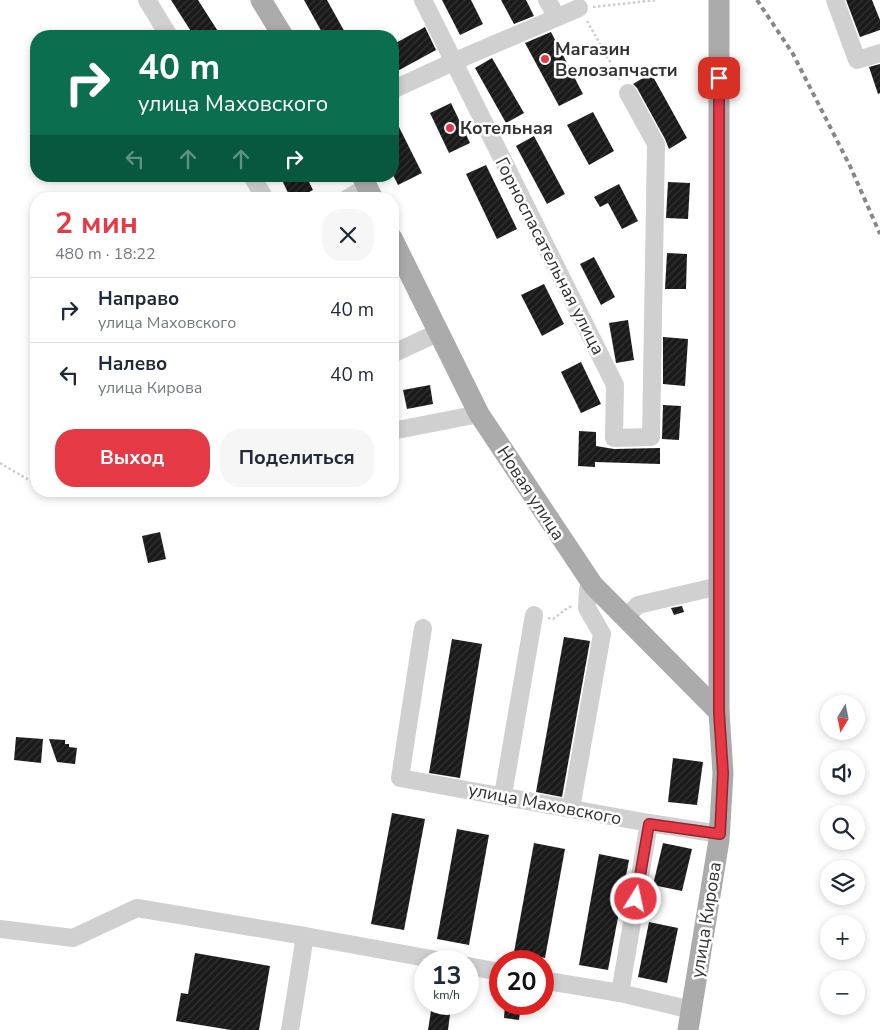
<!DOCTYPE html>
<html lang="ru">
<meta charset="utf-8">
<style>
body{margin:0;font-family:"Nunito Sans",sans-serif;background:#f6f6f7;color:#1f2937;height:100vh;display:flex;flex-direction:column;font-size:19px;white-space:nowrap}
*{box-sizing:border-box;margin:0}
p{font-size:16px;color:#747a83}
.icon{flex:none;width:28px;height:28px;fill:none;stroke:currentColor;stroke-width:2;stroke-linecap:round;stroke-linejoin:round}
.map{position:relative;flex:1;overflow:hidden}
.drawer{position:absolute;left:30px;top:192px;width:369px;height:305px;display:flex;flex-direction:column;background:#fff;border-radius:20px;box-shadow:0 2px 8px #0003}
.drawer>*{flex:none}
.banner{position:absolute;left:30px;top:30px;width:369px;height:152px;border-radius:20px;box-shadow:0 2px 8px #0003;background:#0b6e4f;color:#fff;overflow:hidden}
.needle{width:32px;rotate:190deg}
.controls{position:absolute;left:820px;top:695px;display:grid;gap:10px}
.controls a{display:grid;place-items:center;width:45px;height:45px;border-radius:50%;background:#fff;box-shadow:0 2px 8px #0003;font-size:25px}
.speed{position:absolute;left:414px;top:950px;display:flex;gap:10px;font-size:25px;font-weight:700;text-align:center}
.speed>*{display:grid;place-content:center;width:65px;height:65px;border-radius:50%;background:#fff;box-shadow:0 2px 8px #0003;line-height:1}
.speed small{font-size:12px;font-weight:400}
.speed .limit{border:8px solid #d22;background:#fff;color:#111}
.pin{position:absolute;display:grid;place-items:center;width:42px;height:42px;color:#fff;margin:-21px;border-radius:10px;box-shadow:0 2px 8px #0006}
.me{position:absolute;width:55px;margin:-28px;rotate:10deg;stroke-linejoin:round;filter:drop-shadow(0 0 4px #0008)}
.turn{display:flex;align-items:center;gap:18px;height:105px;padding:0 25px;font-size:22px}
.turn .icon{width:65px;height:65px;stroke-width:2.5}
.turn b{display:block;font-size:35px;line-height:42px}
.lanes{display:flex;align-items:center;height:48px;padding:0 25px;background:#0003;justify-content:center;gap:25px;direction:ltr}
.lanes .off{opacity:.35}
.round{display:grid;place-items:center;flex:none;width:52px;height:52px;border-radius:20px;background:#f6f6f7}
.overview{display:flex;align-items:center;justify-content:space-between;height:85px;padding:0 25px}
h1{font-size:30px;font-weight:700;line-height:38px;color:#e63946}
.primary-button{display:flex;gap:10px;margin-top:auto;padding:10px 25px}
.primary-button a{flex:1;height:58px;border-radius:20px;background:#e63946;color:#fff;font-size:20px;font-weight:700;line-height:58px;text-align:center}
.primary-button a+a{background:#f6f6f7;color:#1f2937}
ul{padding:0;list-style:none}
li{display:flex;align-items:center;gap:15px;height:65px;padding:0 25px;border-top:1px solid #e0e1e3}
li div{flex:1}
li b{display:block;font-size:19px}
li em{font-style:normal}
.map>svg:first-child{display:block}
.building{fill:url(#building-hatch)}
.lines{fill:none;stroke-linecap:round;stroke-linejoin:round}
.path{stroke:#cdcdcd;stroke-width:2.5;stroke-dasharray:2.5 2.5;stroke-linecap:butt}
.minor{stroke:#d0d0d0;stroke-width:18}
.major{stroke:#ababab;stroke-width:21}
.rail{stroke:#888;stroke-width:4;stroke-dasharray:5 4;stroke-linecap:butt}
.route-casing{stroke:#96252e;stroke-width:12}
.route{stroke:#e63946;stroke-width:9}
.poi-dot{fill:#e63946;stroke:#fff;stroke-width:2}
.labels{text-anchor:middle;stroke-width:5;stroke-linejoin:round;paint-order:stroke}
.poi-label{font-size:18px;font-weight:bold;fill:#333;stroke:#fff;text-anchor:start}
.street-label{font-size:18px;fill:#333;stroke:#fff}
</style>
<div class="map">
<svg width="880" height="1030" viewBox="0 0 880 1030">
<defs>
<pattern id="building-hatch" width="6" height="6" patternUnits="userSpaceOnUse" patternTransform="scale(1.25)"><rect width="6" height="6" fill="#1a1a1a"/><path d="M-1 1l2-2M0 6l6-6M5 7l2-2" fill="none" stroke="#333"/></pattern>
</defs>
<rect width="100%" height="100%" fill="#fff"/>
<g class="building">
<polygon points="171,0 198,0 221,36 194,36"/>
<polygon points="304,0 327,0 347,36 324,36"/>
<polygon points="442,0 471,0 483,24 460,35"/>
<polygon points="501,0 526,0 534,16 514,24"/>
<polygon points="846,0 872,0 880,20 880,30 860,37"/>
<polygon points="425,27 436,50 392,74 392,45"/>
<polygon points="551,32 583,94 559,106 525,43"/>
<polygon points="492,58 524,113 506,123 475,68"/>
<polygon points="880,64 880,93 878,94 869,67"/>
<polygon points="651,73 687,138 669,149 665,139 637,88 633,84"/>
<polygon points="451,103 470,143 449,153 430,113"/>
<polygon points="593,112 614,151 589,165 567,125"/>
<polygon points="392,113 422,173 398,185 392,173"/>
<polygon points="534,136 565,194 547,204 516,146"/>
<polygon points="486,165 517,229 497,239 466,174"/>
<polygon points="280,176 306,176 313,190 296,199 291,199"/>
<polygon points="668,182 690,183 688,219 666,218"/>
<polygon points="619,184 638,221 622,229 608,203 600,207 594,197"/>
<polygon points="667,253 687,254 686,289 665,289"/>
<polygon points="594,257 615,297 601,305 580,264"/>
<polygon points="544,284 564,324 542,336 521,295"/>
<polygon points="628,320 634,360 616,363 609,323"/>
<polygon points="663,337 688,339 685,386 663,384"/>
<polygon points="581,362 601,404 581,413 561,372"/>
<polygon points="430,385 433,404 407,409 403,390"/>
<polygon points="663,405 681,406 679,440 662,439"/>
<polygon points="579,431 596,432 596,446 614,449 660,448 660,464 595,462 595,467 578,466"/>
<polygon points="160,532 166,559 148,563 142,536"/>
<polygon points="682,606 684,612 674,615 671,608"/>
<polygon points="564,637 590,641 562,797 536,792"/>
<polygon points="452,639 482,644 460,778 429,773"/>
<polygon points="16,737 43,739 41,763 14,760"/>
<polygon points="49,739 65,740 65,744 69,744 69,747 77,748 75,764 57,762"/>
<polygon points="673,758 703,762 697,805 668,802"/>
<polygon points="392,813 425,819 404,930 371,924"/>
<polygon points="457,829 489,835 469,945 437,939"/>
<polygon points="534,843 565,849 545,958 514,952"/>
<polygon points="663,843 692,849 682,891 653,885"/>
<polygon points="599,854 629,860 608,970 579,965"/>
<polygon points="649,922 678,928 667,983 638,977"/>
<polygon points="195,953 270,966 259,1030 231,1030 176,1021 181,993 188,994"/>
<polygon points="505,1004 521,1004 519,1020 504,1018"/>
<polygon points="431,1011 450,1014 448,1030 428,1030"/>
</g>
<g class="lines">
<g class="path">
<polyline points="593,7 657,0"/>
<polyline points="587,21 621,81"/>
<polyline points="0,463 36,484"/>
<polyline points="49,491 57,496 80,491"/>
<polyline points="548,618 553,619 569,607 573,607"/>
</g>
<g class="minor">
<polyline points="147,0 169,36"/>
<polyline points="423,0 615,385 614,438 651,437 656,144 628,93"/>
<polyline points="547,0 557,17"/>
<polyline points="835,0 857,60 880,53"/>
<polyline points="392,90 453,62 579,8"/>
<polyline points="252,176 265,199"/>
<polyline points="346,199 367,187"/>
<polyline points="392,354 439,332"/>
<polyline points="392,431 479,414"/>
<polyline points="625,618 638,605 719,586"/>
<polyline points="423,628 400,778 649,823 720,834"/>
<polyline points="503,795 534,615"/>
<polyline points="571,808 602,634 587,608 588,589 593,585"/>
<polyline points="0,929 73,938 137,908 305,936"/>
<polyline points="468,966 500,972"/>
<polyline points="542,980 620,993 692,1010"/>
<polyline points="620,993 649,823"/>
<polyline points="290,1030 305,936 443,961"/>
</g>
<g class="major">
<polyline points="261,0 283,36"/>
<polyline points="362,176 373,199"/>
<polyline points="392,238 479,414 593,585 719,712"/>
<polyline points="688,1030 719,840 723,773 719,712 719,0"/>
</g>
<polyline class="rail" points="757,0 793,54 850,166 880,234"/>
</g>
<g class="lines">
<defs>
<polyline id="route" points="636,899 649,824 720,834 723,773 719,712 719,78"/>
</defs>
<use href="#route" class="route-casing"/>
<use href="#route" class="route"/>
</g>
<g class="poi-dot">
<circle cx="545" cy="59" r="5"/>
<circle cx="450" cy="128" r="5"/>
</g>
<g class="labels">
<g class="poi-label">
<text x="555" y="55">Магазин<tspan x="555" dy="21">Велозапчасти</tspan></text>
<text x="460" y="134">Котельная</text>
</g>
<g class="street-label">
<text transform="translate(550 256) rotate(63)" y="6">Горноспасательная улица</text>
<text transform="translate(531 493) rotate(57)" y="6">Новая улица</text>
<text transform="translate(545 804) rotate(11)" y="6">улица Маховского</text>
<text transform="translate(706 920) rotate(-81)" y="6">улица Кирова</text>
</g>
</g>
</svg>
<div class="controls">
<a><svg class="needle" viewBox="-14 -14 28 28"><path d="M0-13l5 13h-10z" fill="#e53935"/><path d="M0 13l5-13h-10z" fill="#747a83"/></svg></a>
<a><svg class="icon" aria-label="sound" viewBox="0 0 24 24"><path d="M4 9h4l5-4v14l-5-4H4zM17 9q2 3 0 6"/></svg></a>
<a><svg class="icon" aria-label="search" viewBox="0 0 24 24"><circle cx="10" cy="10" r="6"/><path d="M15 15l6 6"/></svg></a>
<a><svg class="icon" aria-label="layers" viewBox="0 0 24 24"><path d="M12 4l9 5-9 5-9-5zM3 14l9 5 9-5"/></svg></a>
<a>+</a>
<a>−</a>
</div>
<div class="speed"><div>13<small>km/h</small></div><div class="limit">20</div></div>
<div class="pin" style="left:719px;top:78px;background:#d93025"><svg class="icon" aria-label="arrive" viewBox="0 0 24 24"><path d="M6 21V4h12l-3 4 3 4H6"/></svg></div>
<svg class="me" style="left:636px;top:899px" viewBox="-20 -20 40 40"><circle r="17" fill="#e63946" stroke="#fff" stroke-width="3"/><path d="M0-11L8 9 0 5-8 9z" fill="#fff"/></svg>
<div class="banner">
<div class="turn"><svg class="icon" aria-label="right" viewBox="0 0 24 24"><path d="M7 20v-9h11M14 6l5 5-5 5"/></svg><div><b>40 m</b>улица Маховского</div></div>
<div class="lanes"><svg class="icon off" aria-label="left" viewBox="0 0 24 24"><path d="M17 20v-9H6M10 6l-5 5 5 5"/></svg><svg class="icon off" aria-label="ahead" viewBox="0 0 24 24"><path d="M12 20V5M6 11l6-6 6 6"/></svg><svg class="icon off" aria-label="ahead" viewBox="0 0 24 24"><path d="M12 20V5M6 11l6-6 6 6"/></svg><svg class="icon" aria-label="right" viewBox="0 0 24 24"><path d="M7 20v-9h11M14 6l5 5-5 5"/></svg></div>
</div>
<section class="drawer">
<div class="overview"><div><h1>2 мин</h1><p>480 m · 18:22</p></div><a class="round"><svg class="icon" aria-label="close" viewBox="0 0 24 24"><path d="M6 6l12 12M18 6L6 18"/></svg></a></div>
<ul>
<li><svg class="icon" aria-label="right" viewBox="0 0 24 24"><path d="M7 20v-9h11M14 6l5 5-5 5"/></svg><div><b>Направо</b><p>улица Маховского</p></div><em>40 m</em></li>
<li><svg class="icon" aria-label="left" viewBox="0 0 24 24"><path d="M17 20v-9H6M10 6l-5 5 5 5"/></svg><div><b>Налево</b><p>улица Кирова</p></div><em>40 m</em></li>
</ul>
<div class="primary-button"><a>Выход</a><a>Поделиться</a></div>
</section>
</div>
